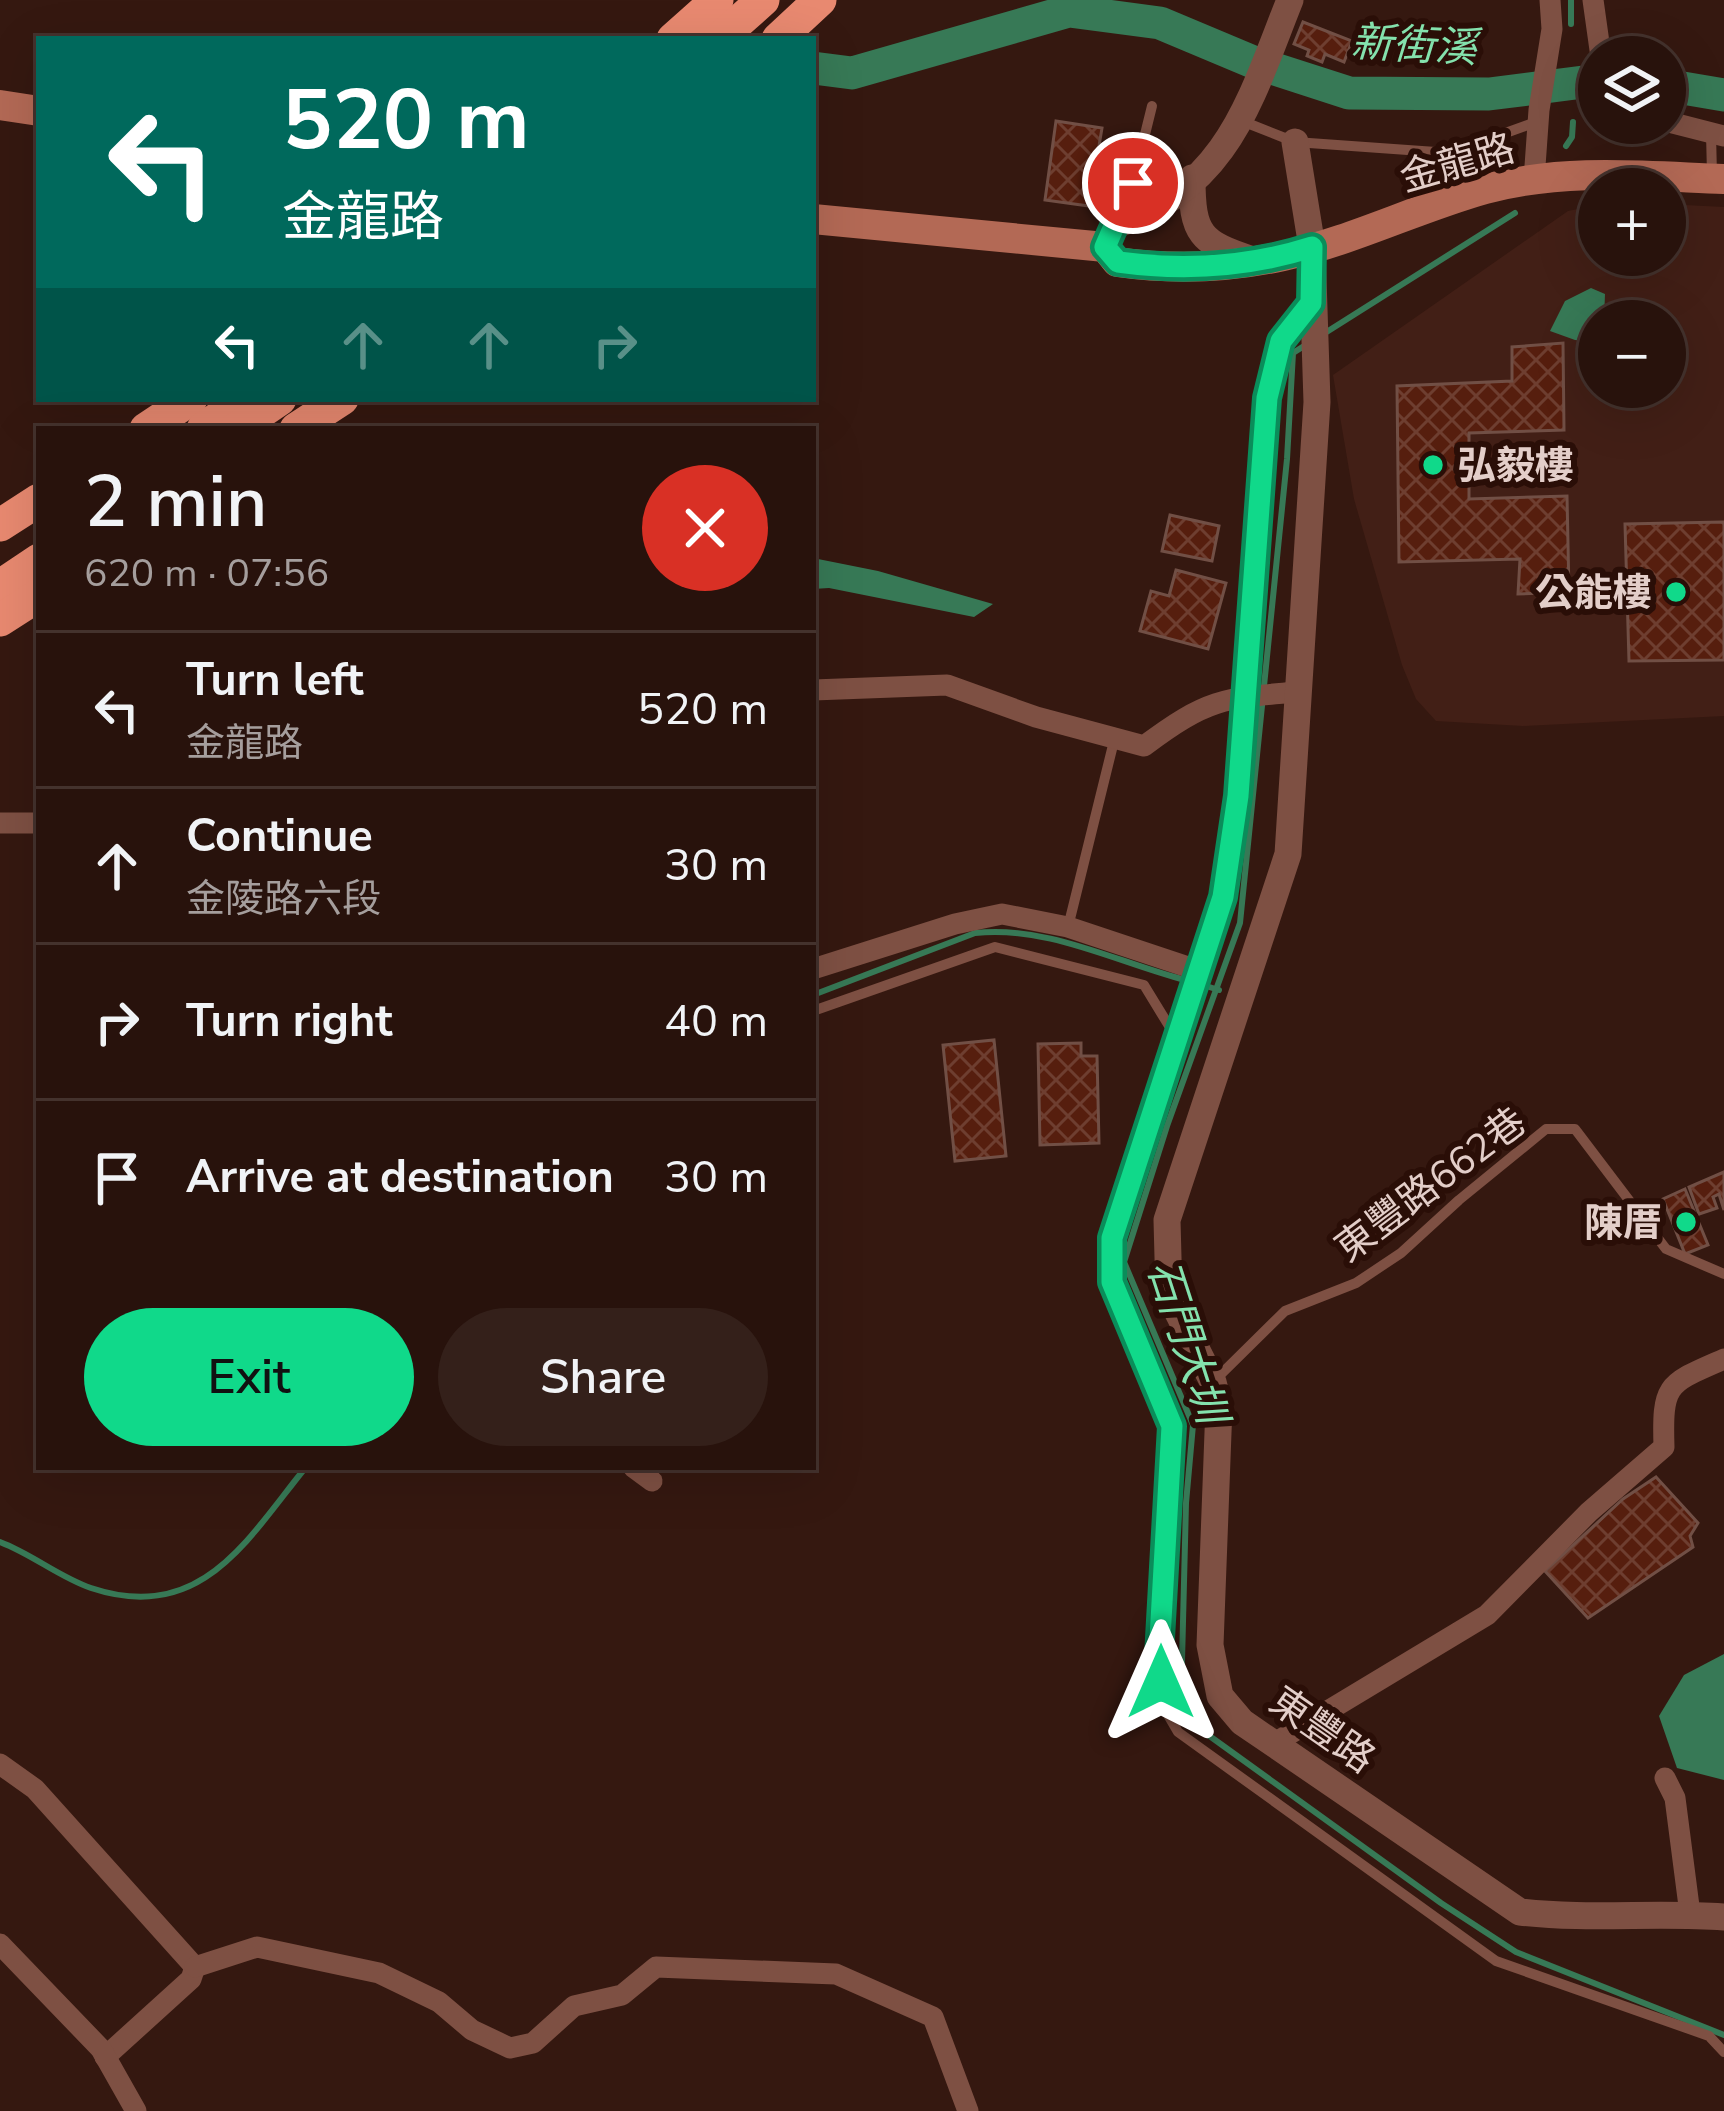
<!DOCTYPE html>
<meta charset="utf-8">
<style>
body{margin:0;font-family:"Nunito Sans","Noto Sans TC",sans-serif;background:#34201a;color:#f1f3f6;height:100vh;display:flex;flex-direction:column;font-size:45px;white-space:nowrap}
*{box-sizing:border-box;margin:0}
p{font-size:39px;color:#a59e9d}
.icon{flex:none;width:66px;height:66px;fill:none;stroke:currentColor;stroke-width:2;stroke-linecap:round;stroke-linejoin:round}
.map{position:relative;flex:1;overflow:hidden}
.side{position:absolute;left:36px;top:426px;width:780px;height:1044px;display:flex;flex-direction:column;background:#28120c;border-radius:0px;box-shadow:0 12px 48px #0002,0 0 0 3px #44322d}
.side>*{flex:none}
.banner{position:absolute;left:36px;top:36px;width:780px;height:366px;border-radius:0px;box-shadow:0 12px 48px #0002,0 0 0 3px #44322d;background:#00695c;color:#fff;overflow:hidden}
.fabs{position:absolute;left:1578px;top:36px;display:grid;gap:24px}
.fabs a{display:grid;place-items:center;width:108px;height:108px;border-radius:50%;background:#28120c;box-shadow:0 12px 48px #0002,0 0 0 3px #44322d;font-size:60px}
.pin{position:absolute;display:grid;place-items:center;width:102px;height:102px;color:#fff;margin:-51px;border:6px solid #fff;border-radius:50%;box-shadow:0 3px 12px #0007}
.me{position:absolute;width:132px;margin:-66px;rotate:0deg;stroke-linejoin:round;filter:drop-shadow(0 0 9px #0008)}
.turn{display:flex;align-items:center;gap:42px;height:252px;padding:0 48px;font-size:54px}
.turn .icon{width:156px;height:156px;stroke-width:2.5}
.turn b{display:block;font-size:84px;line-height:102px}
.lanes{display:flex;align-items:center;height:114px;padding:0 48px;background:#0003;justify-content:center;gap:60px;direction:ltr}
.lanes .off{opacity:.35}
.round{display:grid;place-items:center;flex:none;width:126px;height:126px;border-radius:63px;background:#34201a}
.head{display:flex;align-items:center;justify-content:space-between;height:204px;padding:0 48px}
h1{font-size:72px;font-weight:600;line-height:90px}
.primary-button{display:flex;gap:24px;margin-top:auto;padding:24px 48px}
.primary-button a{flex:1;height:138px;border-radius:72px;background:#10d98a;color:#111;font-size:48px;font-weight:600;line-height:138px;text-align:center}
.primary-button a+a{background:#34201a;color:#f1f3f6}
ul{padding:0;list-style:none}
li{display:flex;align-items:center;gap:36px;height:156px;padding:0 48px;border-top:3px solid #44322d}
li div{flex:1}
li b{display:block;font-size:45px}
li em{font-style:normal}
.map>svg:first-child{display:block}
.built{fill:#421f16;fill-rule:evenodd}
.water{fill:#377956}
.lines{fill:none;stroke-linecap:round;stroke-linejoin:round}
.stream{stroke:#377956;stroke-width:6}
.river{stroke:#377956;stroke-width:33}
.building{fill:url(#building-cross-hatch);stroke:#714f45;stroke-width:3}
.service{stroke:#7e5043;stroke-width:10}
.minor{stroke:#7e5043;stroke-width:21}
.tertiary{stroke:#7e5043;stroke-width:27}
.secondary{stroke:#b36955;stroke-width:30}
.trunk{stroke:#e88970;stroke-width:33}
.route-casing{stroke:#0a8d5a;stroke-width:30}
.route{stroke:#10d98a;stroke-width:21}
.poi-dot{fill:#10d98a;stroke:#2a0e07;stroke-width:4.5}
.labels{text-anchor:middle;stroke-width:12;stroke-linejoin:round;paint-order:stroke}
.street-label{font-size:39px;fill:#e3cec9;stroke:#2a0e07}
.poi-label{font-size:39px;font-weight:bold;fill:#e3cec9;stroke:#2a0e07;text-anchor:end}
.water-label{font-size:42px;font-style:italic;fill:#84e2ad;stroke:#2a0e07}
</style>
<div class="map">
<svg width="1724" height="2111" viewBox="0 0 1724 2111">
<defs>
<pattern id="building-cross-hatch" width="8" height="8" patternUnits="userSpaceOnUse" patternTransform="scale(3)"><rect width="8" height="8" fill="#561e0e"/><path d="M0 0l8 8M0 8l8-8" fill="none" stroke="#6e3e30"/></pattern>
</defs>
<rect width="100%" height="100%" fill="#351810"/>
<path class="built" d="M1665,204l59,3v509l-201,10 -87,-5 -20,-22 -14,-34 -48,-166 -21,-124 235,-164 31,-6v50h66zM1599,321h66v66h-66z"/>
<g class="water">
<polygon points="1591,288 1605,294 1604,321 1599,321 1598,342 1575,340 1550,331 1565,301"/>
<polygon points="813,558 878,571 993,604 974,617 829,588 813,589"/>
<polygon points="1724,1654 1724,1780 1677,1768 1659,1716 1684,1675"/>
</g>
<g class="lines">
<g class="stream">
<polyline points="1571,0 1571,24"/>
<polyline points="1566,146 1572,137 1573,122"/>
<polyline points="1325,333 1515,213"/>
<polyline points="1304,346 1293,353 1287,459 1240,923 1167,1126 1124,1262 1193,1425 1186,1503 1181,1701 1204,1732 1441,1903 1516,1952 1724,2035"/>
<polyline points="1206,986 1219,990"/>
<path d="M813,995l162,-62c72,-8 141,29 210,47"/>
<path d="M0,1542c32,12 59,35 91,46 111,37 157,-50 215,-121"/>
</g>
<g class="river">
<polyline points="813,68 852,73 1069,11 1160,23 1253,62 1349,93 1489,94 1599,80"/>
<polyline points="1665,85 1724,95"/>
</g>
</g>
<g class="building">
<polygon points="1303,22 1352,41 1344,62 1325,54 1322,62 1307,56 1309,50 1294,44"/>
<polygon points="1056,121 1102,128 1089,206 1045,200"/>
<polygon points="1563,343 1564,430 1469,433 1469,499 1567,496 1569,592 1518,594 1520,559 1399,562 1397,386 1512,381 1512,347"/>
<polygon points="1170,515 1219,526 1212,561 1162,551"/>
<polygon points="1724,522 1724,660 1629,661 1625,524"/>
<polygon points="1176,570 1226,583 1208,649 1140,631 1151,591 1169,596"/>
<polygon points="994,1040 1006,1156 955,1161 943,1045"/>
<polygon points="1081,1043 1081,1056 1097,1056 1099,1143 1040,1145 1038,1044"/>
<polygon points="1724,1172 1724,1210 1719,1194 1713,1197 1717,1208 1699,1214 1689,1187"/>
<polygon points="1685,1189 1708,1245 1685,1254 1663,1199"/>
<polygon points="1656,1477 1698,1523 1690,1536 1693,1547 1588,1618 1545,1571 1623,1499"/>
</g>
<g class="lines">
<g class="service">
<polyline points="1242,121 1295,142 1450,153 1536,122"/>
<polyline points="1711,133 1712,175"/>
<polyline points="1117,217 1133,183 1152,106"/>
<polyline points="1309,306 1281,341 1267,398 1238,796 1223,897 1112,1238 1112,1282 1172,1427 1159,1656 1164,1708 1178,1732 1496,1961 1709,2036 1724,2052"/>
<polyline points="1068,927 1114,741"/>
<polyline points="813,1011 995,947 1144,985 1177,1039"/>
<polyline points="1215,1380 1285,1311 1356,1283 1401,1253 1459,1200 1546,1129 1575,1129 1666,1249 1724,1274"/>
</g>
<g class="minor">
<polyline points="1593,0 1601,57"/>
<polyline points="1665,121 1724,136"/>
<polyline points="1534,180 1539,110 1552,29 1550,0"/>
<path d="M813,690l134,-5 89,32 108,29c63,-47 78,-48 154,-54"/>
<polyline points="0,823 39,823"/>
<polyline points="813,969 955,924 1002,914 1068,927 1200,971"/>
<polyline points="633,1467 652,1481"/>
<path d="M1273,1744l214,-129 102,-103 75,-65c-2,-64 3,-63 60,-88"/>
<polyline points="0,1764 35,1789 195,1967 191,1979 105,2057"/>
<polyline points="1665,1778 1675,1798 1690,1914"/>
<polyline points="0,1944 101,2049 136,2111"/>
<polyline points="195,1967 257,1947 379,1973 439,2002 472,2030 510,2048 533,2043 574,2006 622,1995 656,1967 836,1974 933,2017 968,2111"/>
</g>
<g class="tertiary">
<path d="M1295,142l17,105 5,155 -29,452 -121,366 2,75 44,87 6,24 -9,239 10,51 22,26 278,190c68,8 136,0 204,5"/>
<path d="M1192,178c0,56 8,65 61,82"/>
<path d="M1105,247l8,-21c115,-37 137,-126 177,-226"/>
</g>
<g class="secondary">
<polyline points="0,105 39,111"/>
<path d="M813,219l292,28 12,15c56,8 111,6 166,-6 69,-15 134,-48 202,-67 80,-21 158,-13 239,-10"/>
</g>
<g class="trunk">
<polyline points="673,39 717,0"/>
<polyline points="719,39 763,0"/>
<polyline points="778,39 820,0"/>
<polyline points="146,429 191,399"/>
<polyline points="203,429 245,399"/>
<polyline points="236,429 280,399"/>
<polyline points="296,429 342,399"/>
<polyline points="0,525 39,500"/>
<polyline points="0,586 39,560"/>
<polyline points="0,620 39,595"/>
</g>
</g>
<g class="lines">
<defs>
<path id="route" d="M1133,183l-28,64 13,15c65,9 131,5 194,-15l-1,56 -30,38 -14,57 -29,398 -15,101 -111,341v44l60,144 -13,230 2,26"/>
</defs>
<use href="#route" class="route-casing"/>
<use href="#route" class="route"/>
</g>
<g class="poi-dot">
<circle cx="1433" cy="465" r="12"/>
<circle cx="1676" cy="592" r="12"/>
<circle cx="1686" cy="1222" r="12"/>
</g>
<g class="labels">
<g class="street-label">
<text transform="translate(1457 162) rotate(-16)" y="14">金龍路</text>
<text transform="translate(1430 1184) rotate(-37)" y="14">東豐路662巷</text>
<text transform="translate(1323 1729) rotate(35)" y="14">東豐路</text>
</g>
<g class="poi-label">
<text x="1457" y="479" text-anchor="start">弘毅樓</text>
<text x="1652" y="606">公能樓</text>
<text x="1662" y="1236">陳厝</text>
</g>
<g class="water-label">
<text transform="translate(1414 44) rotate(3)" y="15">新街溪</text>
<text transform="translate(1188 1341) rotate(72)" y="15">石門大圳</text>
</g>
</g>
</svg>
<div class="fabs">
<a><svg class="icon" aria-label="layers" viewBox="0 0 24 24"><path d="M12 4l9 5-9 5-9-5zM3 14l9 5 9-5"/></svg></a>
<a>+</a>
<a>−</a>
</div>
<div class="pin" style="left:1133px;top:183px;background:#d93025"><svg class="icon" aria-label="arrive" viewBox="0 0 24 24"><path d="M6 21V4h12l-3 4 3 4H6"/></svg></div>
<svg class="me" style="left:1161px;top:1682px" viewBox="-20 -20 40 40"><path d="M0-17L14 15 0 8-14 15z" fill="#10d98a" stroke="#fff" stroke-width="4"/></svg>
<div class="banner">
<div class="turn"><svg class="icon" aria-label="left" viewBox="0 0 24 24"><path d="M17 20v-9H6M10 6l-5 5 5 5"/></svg><div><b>520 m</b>金龍路</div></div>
<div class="lanes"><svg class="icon" aria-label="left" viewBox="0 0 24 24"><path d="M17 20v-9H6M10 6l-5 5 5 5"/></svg><svg class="icon off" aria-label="ahead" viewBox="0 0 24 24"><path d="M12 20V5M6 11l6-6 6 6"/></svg><svg class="icon off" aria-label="ahead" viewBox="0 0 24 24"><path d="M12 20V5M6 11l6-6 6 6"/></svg><svg class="icon off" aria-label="right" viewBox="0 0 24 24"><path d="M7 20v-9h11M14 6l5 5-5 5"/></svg></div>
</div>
<section class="side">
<div class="head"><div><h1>2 min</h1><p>620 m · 07:56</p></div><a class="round" style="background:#d93025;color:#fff"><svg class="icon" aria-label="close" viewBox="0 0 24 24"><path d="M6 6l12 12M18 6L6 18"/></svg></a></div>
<ul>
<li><svg class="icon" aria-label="left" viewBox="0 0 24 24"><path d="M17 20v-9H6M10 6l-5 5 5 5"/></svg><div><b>Turn left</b><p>金龍路</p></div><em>520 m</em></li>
<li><svg class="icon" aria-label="ahead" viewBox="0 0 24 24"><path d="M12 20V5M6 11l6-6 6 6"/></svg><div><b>Continue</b><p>金陵路六段</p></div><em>30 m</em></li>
<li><svg class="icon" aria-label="right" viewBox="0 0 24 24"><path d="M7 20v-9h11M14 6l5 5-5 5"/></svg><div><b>Turn right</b></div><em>40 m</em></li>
<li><svg class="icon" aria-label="arrive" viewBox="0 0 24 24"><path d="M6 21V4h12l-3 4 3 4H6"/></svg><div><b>Arrive at destination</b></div><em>30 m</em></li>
</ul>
<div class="primary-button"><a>Exit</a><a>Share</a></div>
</section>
</div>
